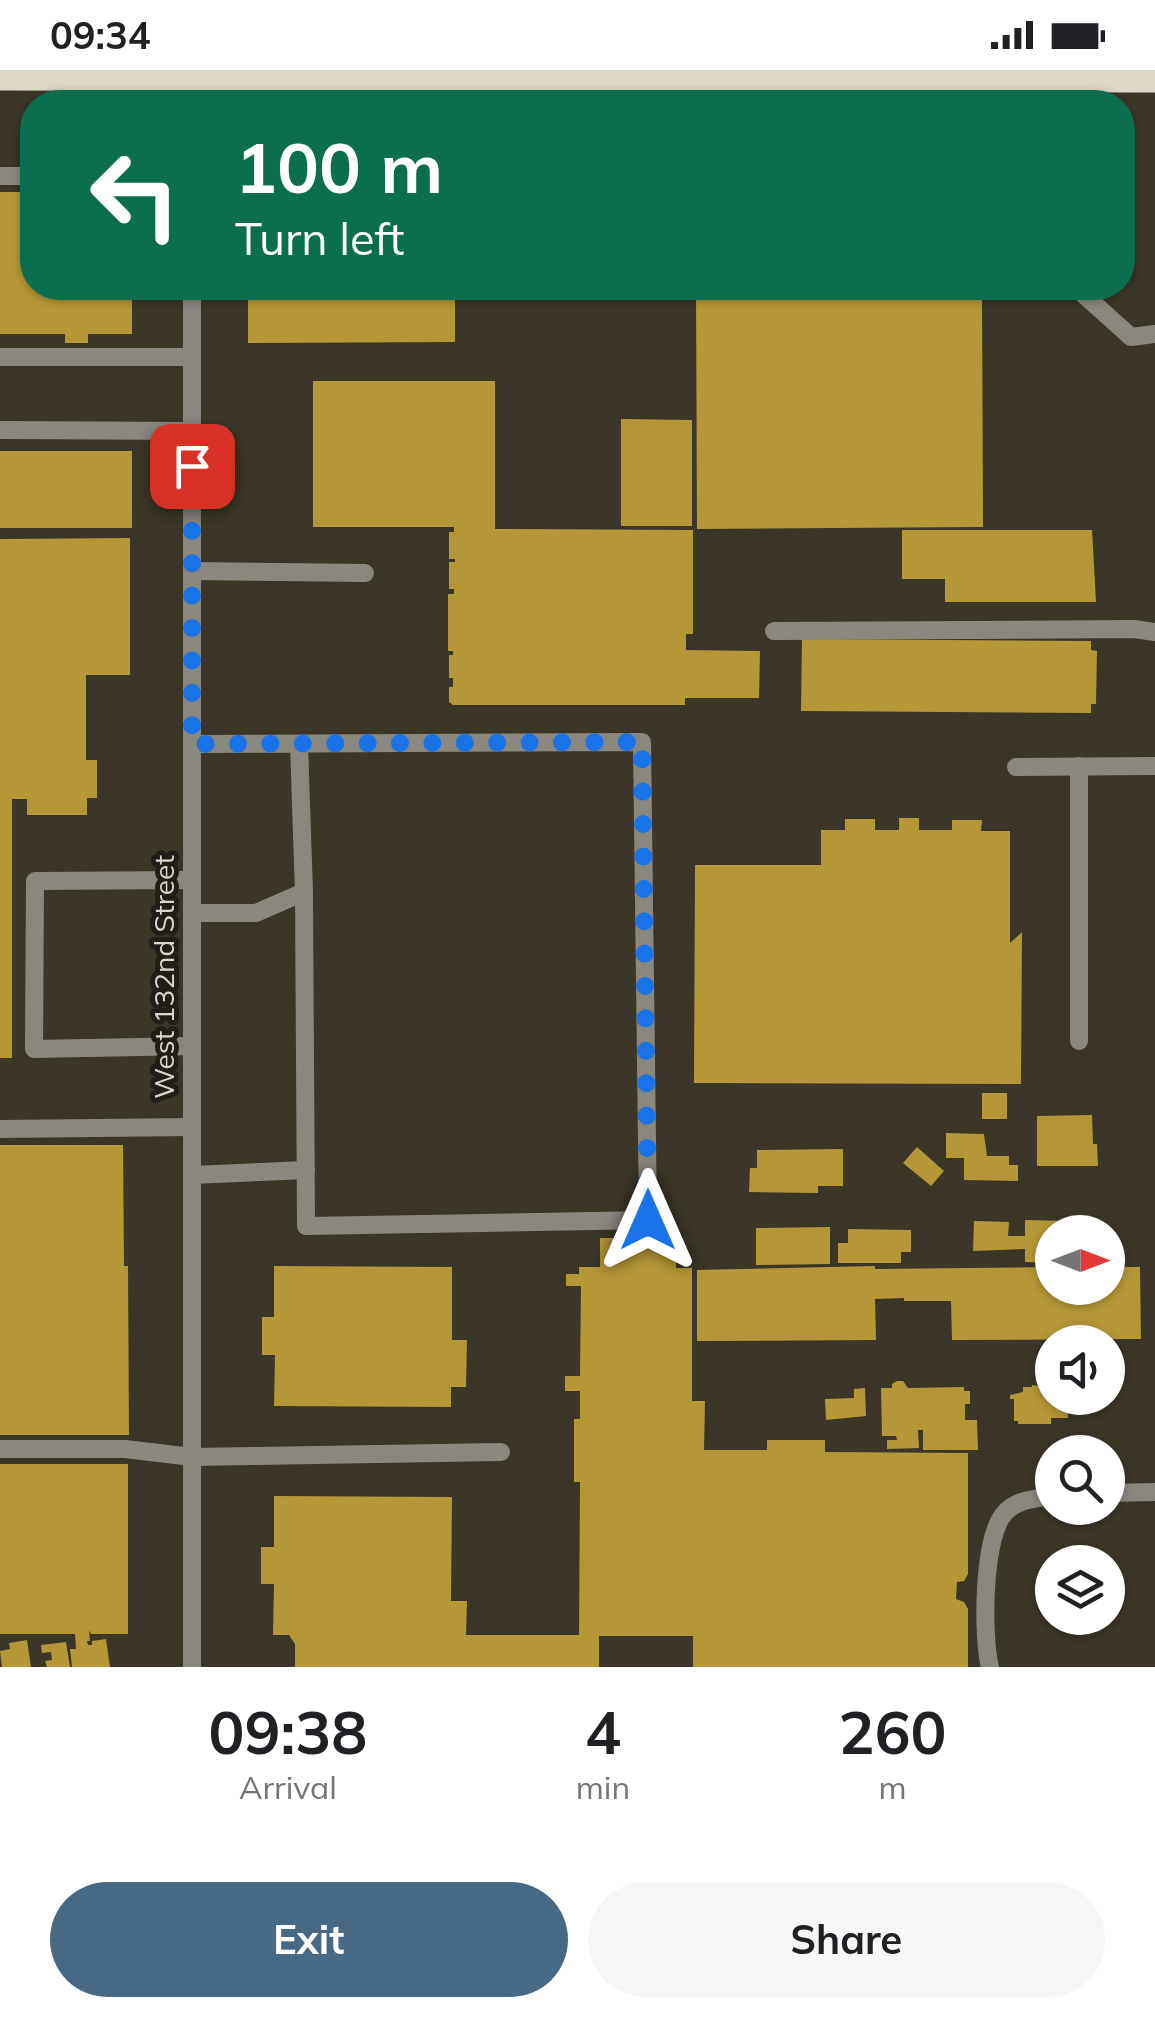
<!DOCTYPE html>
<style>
body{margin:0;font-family:Mulish,sans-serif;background:#f6f6f6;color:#202124;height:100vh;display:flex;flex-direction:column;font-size:38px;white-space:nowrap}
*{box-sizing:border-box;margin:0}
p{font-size:32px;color:#757577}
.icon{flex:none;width:55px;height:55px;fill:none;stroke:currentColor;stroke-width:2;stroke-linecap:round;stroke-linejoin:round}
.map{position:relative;height:1597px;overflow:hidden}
.side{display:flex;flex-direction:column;background:#fff;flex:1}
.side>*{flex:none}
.guide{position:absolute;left:20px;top:20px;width:1115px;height:210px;border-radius:40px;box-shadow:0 2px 8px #0004;background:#0b6e4f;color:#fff;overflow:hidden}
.needle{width:65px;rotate:90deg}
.buttons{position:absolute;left:1035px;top:1145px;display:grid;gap:20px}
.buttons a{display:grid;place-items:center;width:90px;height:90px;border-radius:50%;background:#fff;box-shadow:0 2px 8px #0004;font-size:50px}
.pin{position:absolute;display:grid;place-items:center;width:85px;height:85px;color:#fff;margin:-42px;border-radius:20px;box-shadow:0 5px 15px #0006}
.me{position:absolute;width:110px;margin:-55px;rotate:0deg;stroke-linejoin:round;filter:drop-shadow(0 0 8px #0008)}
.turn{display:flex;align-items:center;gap:35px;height:210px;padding:0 50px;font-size:45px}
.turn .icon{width:130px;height:130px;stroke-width:2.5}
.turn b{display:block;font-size:70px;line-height:85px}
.eta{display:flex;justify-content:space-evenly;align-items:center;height:170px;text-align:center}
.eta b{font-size:60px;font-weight:700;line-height:70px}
.action{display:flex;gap:20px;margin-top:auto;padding:20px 50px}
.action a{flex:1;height:115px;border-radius:60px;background:#476983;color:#fff;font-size:40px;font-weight:700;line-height:115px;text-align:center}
.action a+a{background:#f6f6f6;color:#202124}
.status{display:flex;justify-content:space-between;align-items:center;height:70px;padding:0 50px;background:#fff;direction:ltr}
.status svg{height:28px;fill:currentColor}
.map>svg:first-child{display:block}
.building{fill:#b49737}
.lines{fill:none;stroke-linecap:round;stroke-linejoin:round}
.minor{stroke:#8a877f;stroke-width:18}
.major{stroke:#ddd8c7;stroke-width:25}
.route{stroke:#1a73e8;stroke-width:18;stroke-dasharray:0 32.4}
.labels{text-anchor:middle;stroke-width:10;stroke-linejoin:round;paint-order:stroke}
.street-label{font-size:28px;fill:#d9d6cc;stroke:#201e17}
</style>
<div class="status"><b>09:34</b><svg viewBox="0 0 49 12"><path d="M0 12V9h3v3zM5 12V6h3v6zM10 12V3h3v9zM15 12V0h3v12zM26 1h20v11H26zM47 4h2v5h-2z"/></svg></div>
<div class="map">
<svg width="1155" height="1597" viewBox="0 0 1155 1597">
<rect width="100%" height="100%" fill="#3b3627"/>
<g class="building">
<polygon points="0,122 32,122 32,218 132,218 132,264 88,264 88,273 65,273 65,264 0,264"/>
<polygon points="248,218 462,218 462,222 455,222 455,272 248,273"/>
<polygon points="696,218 982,218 983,457 697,459"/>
<polygon points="313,311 495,311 495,459 693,460 693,564 686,564 686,580 760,581 759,628 685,628 685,635 453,635 449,632 449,617 453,617 453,608 449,608 449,585 453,585 453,581 448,581 448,524 454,524 454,519 449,519 449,492 455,492 455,489 449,489 449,462 454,462 454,457 313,457"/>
<polygon points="621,349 692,350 692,456 621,456"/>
<rect x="0" y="381" width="132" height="77"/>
<polygon points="902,460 1092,460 1096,532 945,532 945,509 902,509"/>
<polygon points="130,468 130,605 86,605 86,690 97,690 97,728 87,728 87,745 27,745 27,729 12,729 12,988 0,988 0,469"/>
<polygon points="802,569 1091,571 1091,580 1097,581 1096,634 1091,634 1091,643 801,641"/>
<polygon points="899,748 919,748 919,760 952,760 952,750 982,750 981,761 1010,761 1010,873 1022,862 1021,1014 694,1013 695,795 821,795 821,760 845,760 845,749 875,749 875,760 899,760"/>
<rect x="982" y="1023" width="25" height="26"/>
<polygon points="1092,1045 1093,1074 1097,1074 1098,1096 1037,1096 1037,1046"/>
<polygon points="946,1063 984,1064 987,1086 1009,1086 1009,1095 1018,1095 1018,1111 964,1110 964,1088 946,1088"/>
<polygon points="0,1075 123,1075 124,1196 128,1196 129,1365 0,1365"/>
<polygon points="917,1077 944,1101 931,1116 903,1093"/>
<polygon points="843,1079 843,1116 818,1116 818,1123 749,1122 750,1098 757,1098 757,1080"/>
<polygon points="1025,1150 1065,1151 1065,1162 1052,1162 1052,1193 1025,1192 1025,1179 973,1181 974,1151 1009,1152 1008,1166 1025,1166"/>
<polygon points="830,1157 830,1194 756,1195 756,1158"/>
<polygon points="848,1159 911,1160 911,1182 901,1182 901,1193 838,1193 838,1173 848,1173"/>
<polygon points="630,1164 676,1164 676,1198 692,1198 692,1331 705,1331 704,1380 767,1380 767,1370 825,1370 825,1382 968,1383 968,1504 964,1511 957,1512 956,1529 964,1532 968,1539 968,1597 693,1597 693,1566 599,1566 599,1597 295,1597 295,1574 289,1565 273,1565 274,1514 261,1514 261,1477 274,1477 274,1426 452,1427 451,1531 467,1531 466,1565 579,1565 580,1412 574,1412 574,1349 580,1349 580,1321 565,1321 565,1306 580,1306 581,1216 566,1216 566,1204 579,1204 579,1197 600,1197 600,1168 630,1168"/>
<polygon points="274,1196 452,1197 452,1270 467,1270 466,1317 451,1317 451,1337 274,1336 275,1285 262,1285 262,1247 274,1247"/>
<polygon points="875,1196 875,1199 1052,1197 1052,1218 1108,1218 1108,1197 1140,1197 1141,1269 952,1270 951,1231 904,1231 904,1228 875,1229 876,1270 697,1271 697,1200"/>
<polygon points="897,1311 903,1311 908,1318 964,1317 964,1321 970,1321 970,1334 965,1334 965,1350 977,1350 978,1380 923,1380 923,1360 918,1360 919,1378 887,1379 887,1370 897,1370 896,1366 882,1366 881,1318 892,1318 892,1314"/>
<polygon points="1032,1315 1052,1318 1052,1328 1068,1328 1068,1348 1051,1348 1051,1354 1018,1354 1018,1351 1014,1351 1014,1329 1010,1329 1010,1325 1023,1322 1023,1317 1032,1317"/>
<polygon points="865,1318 866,1346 826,1350 825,1329 854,1328 854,1319"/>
<polygon points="0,1394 128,1394 128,1564 91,1564 89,1560 90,1571 87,1571 88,1575 92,1575 92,1571 106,1569 110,1597 72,1597 70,1579 76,1579 75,1564 0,1564"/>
<polygon points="27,1570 31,1597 2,1597 0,1581 10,1579 9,1573"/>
<polygon points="66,1572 70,1597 47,1597 45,1591 52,1590 51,1582 42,1583 41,1575"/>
</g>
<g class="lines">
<g class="minor">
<polyline points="192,0 192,32"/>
<polyline points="1053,32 1053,9"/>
<polyline points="0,106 32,106"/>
<polyline points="192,218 192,1597"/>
<polyline points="1080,218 1082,223 1131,267 1155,264"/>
<polyline points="0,287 192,287"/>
<polyline points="0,360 192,361"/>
<polyline points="192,501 365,503"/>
<polyline points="774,561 1134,559 1155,562"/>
<polyline points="192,674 642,672 648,1150 306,1156 304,822 299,675"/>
<polyline points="1016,697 1155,696"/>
<polyline points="192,810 35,811 34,979 192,976"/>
<polyline points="192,843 256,843 304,822"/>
<polyline points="1079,971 1079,696"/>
<polyline points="0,1059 192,1057"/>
<polyline points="192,1105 306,1100"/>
<polyline points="0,1379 125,1379 192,1387 501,1382"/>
<polyline points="1108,1423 1155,1422"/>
<path d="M990,1597c-8,-32 -7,-126 13,-152 12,-16 32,-16 49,-19"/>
</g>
<polyline class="major" points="0,8 1155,10"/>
</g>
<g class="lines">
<polyline class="route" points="192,396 192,674 642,672 648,1150"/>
</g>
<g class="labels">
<g class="street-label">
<text transform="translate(164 907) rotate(-90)" y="10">West 132nd Street</text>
</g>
</g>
</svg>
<div class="buttons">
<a><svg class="needle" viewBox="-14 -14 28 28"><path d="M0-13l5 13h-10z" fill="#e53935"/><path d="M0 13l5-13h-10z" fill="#757577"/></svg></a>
<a><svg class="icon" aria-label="sound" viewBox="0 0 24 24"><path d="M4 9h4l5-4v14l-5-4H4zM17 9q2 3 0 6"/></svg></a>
<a><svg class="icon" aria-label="search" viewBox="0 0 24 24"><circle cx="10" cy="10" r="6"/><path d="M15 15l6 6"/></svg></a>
<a><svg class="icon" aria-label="layers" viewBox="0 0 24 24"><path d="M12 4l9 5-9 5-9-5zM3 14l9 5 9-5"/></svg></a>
</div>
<div class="pin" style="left:192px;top:396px;background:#d93025"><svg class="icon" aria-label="arrive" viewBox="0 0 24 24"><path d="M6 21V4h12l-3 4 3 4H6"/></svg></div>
<svg class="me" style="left:648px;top:1150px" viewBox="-20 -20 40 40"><path d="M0-17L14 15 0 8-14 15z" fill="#1a73e8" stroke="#fff" stroke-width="4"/></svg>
<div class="guide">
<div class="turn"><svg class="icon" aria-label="left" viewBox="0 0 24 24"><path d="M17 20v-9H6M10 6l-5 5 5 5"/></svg><div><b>100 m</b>Turn left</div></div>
</div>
</div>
<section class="side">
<div class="eta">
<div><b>09:38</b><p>Arrival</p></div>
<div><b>4</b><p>min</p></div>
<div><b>260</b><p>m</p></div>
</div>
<div class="action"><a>Exit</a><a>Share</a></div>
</section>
